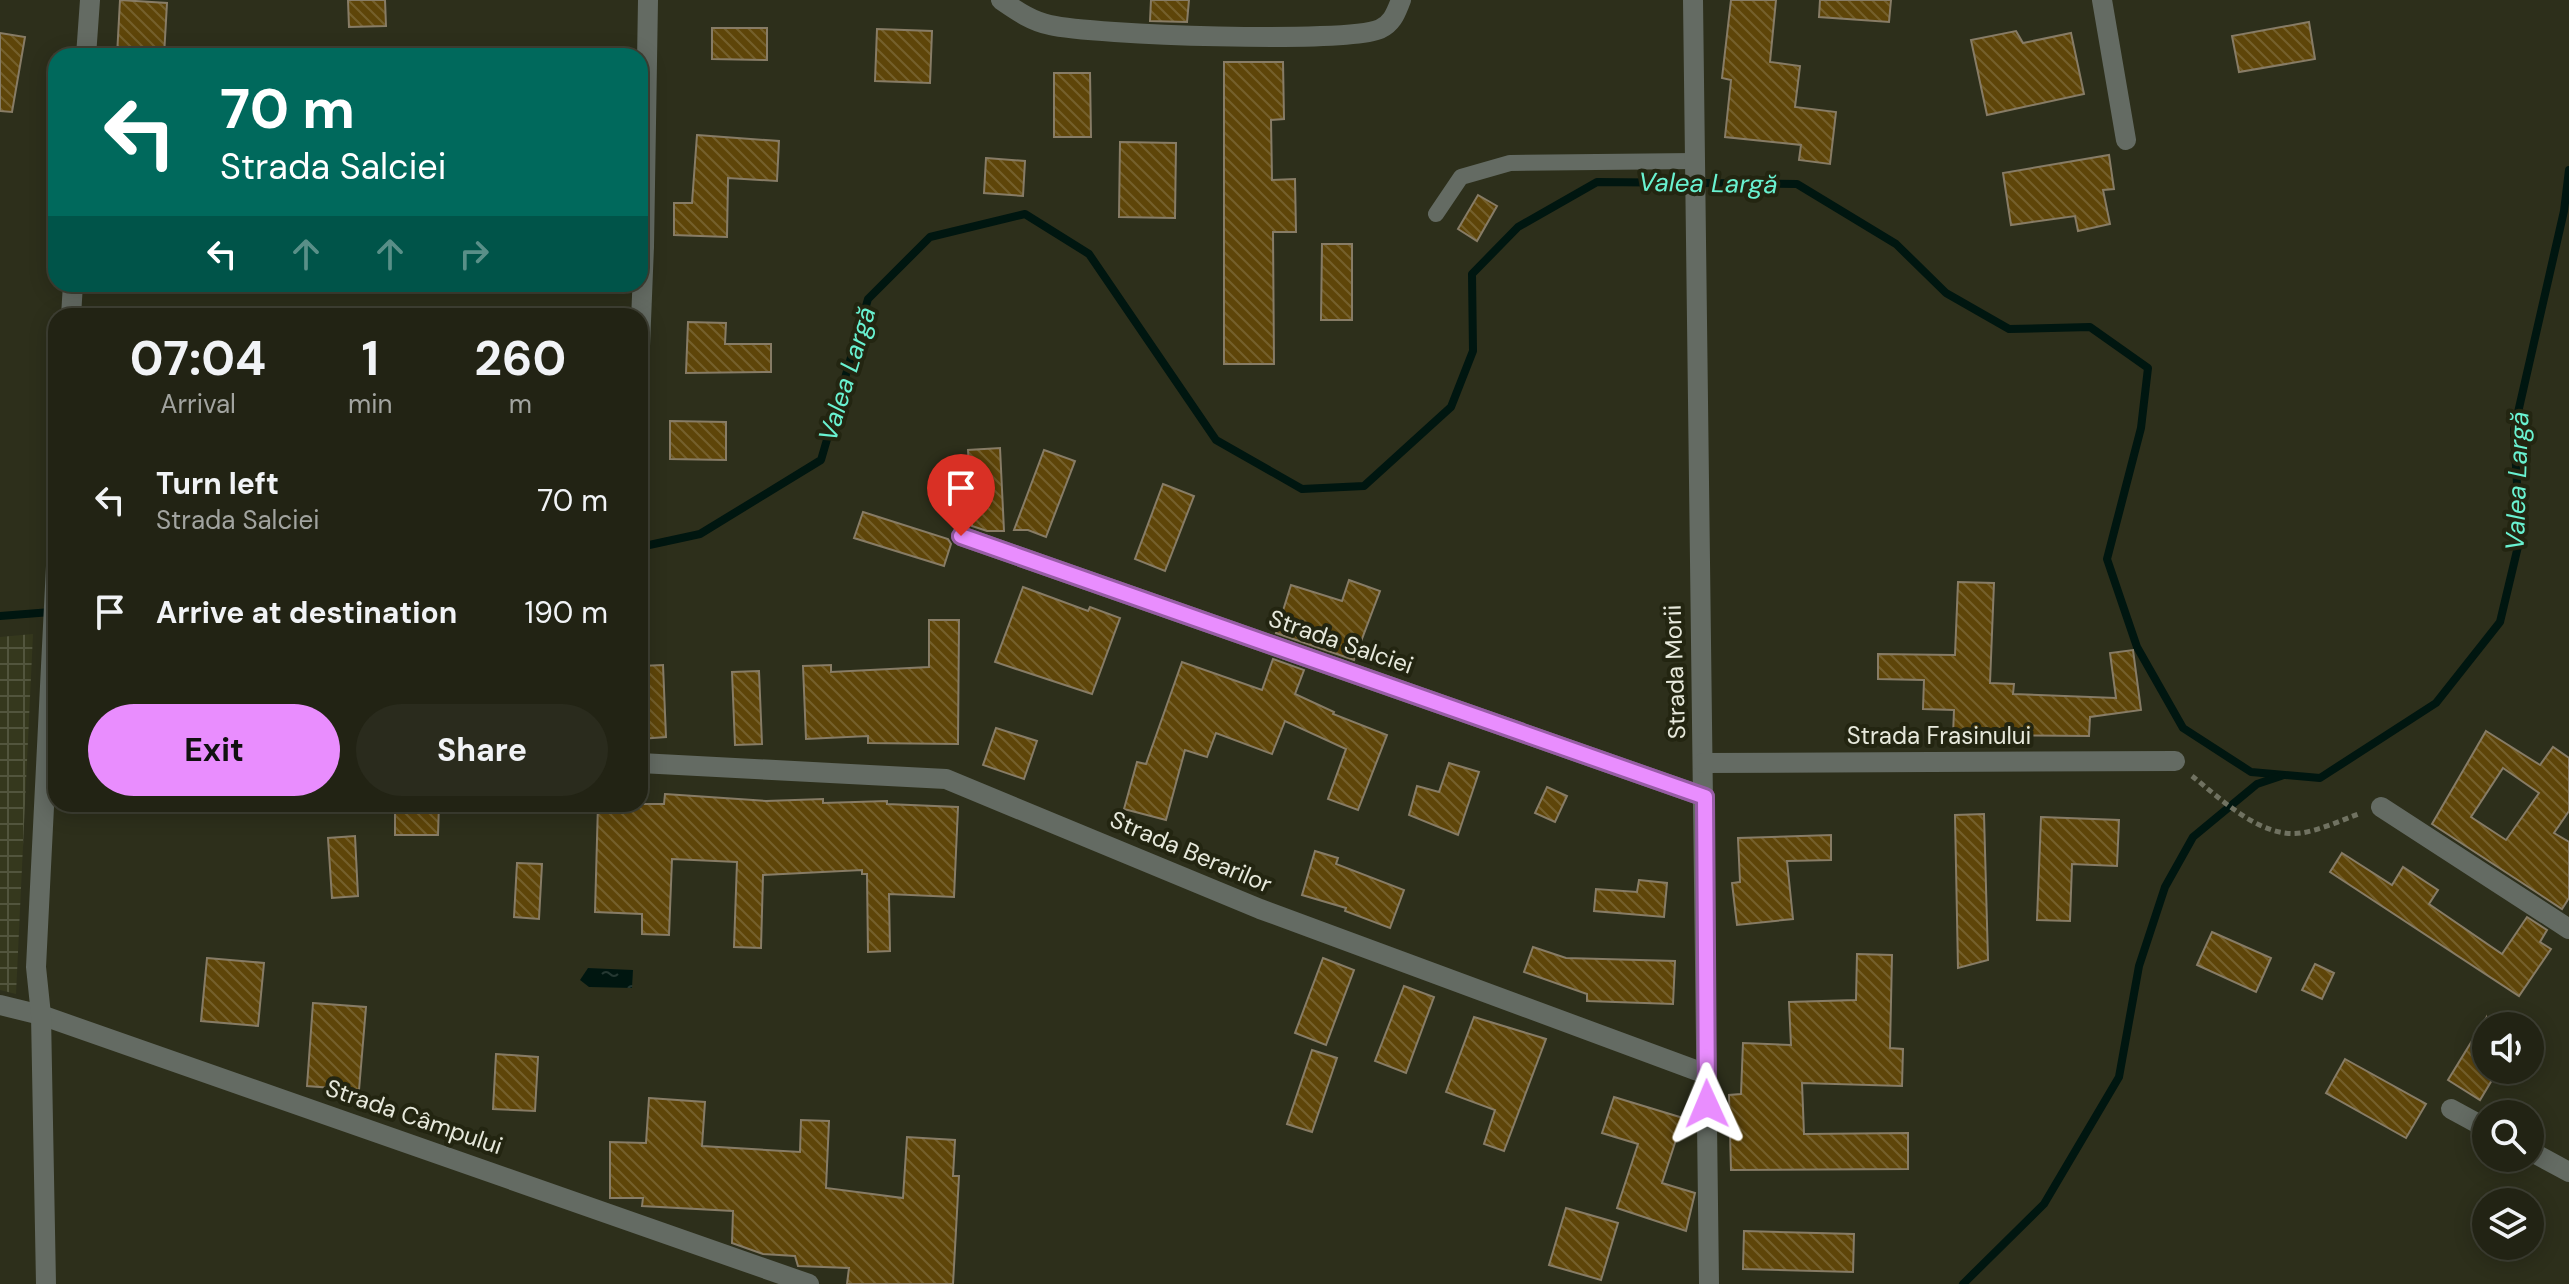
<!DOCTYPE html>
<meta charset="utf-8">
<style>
body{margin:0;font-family:"DM Sans",sans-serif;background:#2a2b1d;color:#f1f3f6;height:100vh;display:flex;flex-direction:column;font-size:30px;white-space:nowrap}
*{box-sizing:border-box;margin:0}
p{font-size:26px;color:#a2a4a0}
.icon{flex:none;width:44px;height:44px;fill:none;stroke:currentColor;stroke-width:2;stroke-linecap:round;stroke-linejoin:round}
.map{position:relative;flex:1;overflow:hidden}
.drawer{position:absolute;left:48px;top:308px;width:600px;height:504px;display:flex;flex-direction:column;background:#222314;border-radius:24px;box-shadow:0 4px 20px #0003,0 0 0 2px #3f4034}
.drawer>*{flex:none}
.guide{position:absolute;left:48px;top:48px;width:600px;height:244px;border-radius:24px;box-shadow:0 4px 20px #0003,0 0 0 2px #3f4034;background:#00695c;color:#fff;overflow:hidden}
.tools{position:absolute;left:2472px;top:1012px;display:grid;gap:16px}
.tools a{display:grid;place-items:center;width:72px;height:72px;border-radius:50%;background:#222314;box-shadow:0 4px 20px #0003,0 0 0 2px #3f4034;font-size:40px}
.pin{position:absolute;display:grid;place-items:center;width:68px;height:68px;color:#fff;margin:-82px -34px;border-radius:50% 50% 50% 0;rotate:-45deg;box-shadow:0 0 8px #0007}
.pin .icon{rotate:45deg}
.me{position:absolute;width:88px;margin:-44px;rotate:359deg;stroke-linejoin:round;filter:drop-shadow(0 0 6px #0008)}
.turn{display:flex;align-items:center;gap:28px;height:168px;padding:0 40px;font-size:36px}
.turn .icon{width:104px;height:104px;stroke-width:2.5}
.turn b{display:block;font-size:56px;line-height:68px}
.lanes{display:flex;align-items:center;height:76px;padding:0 40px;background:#0003;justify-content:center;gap:40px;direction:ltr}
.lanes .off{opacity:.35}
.eta{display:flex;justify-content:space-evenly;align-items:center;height:136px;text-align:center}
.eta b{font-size:48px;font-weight:700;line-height:56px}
.action{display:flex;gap:16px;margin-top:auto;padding:16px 40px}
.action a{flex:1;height:92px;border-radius:48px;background:#e98dfe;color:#111;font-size:32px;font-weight:700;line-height:92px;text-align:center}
.action a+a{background:#2a2b1d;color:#f1f3f6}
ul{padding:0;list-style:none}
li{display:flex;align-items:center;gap:24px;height:112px;padding:0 40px}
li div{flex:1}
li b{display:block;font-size:30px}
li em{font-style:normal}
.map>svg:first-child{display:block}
.industrial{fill:url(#industrial-grid)}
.water{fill:url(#water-ripples)}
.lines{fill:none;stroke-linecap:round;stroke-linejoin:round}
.stream{stroke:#001610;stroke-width:8}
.building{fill:url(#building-back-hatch);stroke:#877c66;stroke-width:2;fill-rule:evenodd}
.path{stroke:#707261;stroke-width:5;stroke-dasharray:6 4;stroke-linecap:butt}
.lane{stroke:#646b63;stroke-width:16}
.street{stroke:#646b63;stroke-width:20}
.route-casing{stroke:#975ca5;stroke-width:20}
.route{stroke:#e98dfe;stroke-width:14}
.labels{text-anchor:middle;stroke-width:8;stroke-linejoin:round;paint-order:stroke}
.street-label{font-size:24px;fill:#e7e9dc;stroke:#232511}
.water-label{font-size:26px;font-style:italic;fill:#69f2d1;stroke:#232511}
</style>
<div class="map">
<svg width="2569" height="1284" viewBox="0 0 2569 1284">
<defs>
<pattern id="industrial-grid" width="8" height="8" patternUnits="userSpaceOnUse" patternTransform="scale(2)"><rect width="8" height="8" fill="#35381d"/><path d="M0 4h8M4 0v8" fill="none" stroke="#52553d"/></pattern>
<pattern id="water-ripples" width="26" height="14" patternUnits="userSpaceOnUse" patternTransform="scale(2)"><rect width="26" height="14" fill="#001610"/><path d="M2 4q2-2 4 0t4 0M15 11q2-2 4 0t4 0" fill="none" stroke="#253832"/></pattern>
<pattern id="building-back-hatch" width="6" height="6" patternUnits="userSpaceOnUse" patternTransform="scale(2)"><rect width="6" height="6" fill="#5e4509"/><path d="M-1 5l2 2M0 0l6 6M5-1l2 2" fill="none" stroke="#75602c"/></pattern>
</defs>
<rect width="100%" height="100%" fill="#2d2f1b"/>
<polygon class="industrial" points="33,634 16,994 0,990 0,637"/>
<polygon class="water" points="588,968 633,970 632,988 589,987 580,980"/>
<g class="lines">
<g class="stream">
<polyline points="640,547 700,534 821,460 868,299 930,237 1025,214 1089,254 1216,440 1302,489 1364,486 1451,407 1473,351 1472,274 1518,227 1597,182 1797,184 1896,244 1946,293 2009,329 2090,327 2148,368 2141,428 2107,559 2137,647 2183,728 2251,772 2320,778 2436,703 2500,622 2520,538 2514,430 2564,211 2569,170"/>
<polyline points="0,616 51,612"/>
<polyline points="1963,1284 2044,1204 2119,1077 2139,966 2165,887 2193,837 2257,784 2281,776"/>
</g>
</g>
<g class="building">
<polygon points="120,0 167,3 164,56 117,56"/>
<polygon points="348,0 385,0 386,26 349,27"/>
<polygon points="1151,0 1189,0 1187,22 1150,21"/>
<polygon points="1731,0 1776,0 1770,62 1800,66 1795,107 1836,112 1830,164 1799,160 1801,145 1725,137 1731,80 1722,78"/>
<polygon points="1820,0 1891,0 1889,22 1819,17"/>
<polygon points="2309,22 2315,59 2239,72 2232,36"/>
<polygon points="712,28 767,28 767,60 712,59"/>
<polygon points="877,29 932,31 930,83 875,81"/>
<polygon points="2016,31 2023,43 2071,33 2084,94 1987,115 1971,40"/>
<polygon points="0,33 25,37 12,112 0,111"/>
<polygon points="1224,62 1283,62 1284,119 1271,120 1272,180 1295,179 1296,232 1273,232 1274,364 1224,364"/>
<polygon points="1054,73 1090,73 1091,137 1054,137"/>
<polygon points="697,135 779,141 777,181 728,178 727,237 674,235 674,203 692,203"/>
<polygon points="1120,142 1176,143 1175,218 1119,217"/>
<polygon points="2109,155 2114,189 2103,190 2110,224 2078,231 2075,216 2011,225 2003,173"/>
<polygon points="986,158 1025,161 1023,196 984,193"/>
<polygon points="1478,195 1497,206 1477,241 1458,229"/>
<polygon points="1322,244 1352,244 1352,320 1321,320"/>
<polygon points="688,322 726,323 725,344 771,344 771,372 686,373"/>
<polygon points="670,421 726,422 726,460 670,459"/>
<polygon points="1000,448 1004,531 987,531 972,526 968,450"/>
<polygon points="1044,450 1075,461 1046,537 1028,530 1014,530"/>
<polygon points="1163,484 1194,496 1165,571 1135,559"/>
<polygon points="863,512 948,539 951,544 944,566 854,538"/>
<polygon points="1349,580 1380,591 1354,660 1276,633 1291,585 1342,601"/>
<polygon points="1958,582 1994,583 1990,683 2014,684 2013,694 2116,698 2110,653 2133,650 2141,710 2090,717 2089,736 1953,735 1954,710 1923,709 1924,680 1878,679 1878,654 1955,655"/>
<polygon points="1023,587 1088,611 1090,607 1120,618 1092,694 995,662"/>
<polygon points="929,620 959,620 958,744 868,743 868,736 806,739 803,666 831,665 831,672 929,667"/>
<polygon points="1273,659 1304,670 1295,694 1334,712 1333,714 1387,735 1358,810 1328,799 1346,749 1285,721 1272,754 1216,733 1207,757 1185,750 1166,820 1124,809 1137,762 1146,764 1182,662 1262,690"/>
<polygon points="663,665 666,737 640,739 640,666"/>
<polygon points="759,671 762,744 735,745 732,672"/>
<polygon points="996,728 1037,741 1024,779 983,765"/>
<path d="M2486,731l54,34 13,-18 16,11v53l-15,22 15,9v56l-7,11 -130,-85zM2503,768l36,25 -33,47 -35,-23z"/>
<polygon points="1449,763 1479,772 1458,835 1409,815 1417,786 1439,792"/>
<polygon points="1547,787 1567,796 1555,822 1535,813"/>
<polygon points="665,794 766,801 823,799 823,803 887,801 887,804 958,807 954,897 889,894 890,951 868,952 867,874 862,874 862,870 763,875 761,948 734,947 737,862 672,859 669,935 642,934 642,914 595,912 598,804 664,804"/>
<polygon points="395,804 439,804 438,835 395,835"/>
<polygon points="1984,814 1988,960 1958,968 1955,815"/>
<polygon points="2041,817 2119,820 2117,866 2072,864 2070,921 2037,920"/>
<polygon points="1831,835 1831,860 1787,861 1793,919 1737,925 1732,883 1740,882 1738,838"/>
<polygon points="355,836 358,896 332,898 328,838"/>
<polygon points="1315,851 1338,858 1336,864 1404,890 1390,928 1345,911 1346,908 1302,895"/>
<polygon points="2342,853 2392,885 2403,867 2438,890 2429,904 2502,954 2527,917 2547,930 2540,942 2551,949 2519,996 2330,872"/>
<polygon points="517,863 542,864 539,919 514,917"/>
<polygon points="1639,880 1667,883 1664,917 1594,911 1596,889 1637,892"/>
<polygon points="2212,932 2271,958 2256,992 2197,965"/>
<polygon points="1533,947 1566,958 1675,961 1673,1004 1587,1001 1587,994 1524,972"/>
<polygon points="1857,954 1892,955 1890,1048 1903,1049 1902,1086 1802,1083 1804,1134 1908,1133 1908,1169 1731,1170 1729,1095 1741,1094 1743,1043 1791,1045 1789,1002 1856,1000"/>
<polygon points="207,958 264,963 258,1026 201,1021"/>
<polygon points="1323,958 1354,970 1326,1045 1295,1033"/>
<polygon points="2315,964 2334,973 2322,999 2302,990"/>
<polygon points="1404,986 1434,997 1406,1073 1375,1061"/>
<polygon points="313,1003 366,1007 359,1090 307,1086"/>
<polygon points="1474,1017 1546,1039 1504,1151 1484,1144 1495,1110 1446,1092"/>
<polygon points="2486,1018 2486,1070 2498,1070 2480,1100 2448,1080"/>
<polygon points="1312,1050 1337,1058 1312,1132 1287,1124"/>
<polygon points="496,1054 538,1057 535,1111 493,1109"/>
<polygon points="2345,1059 2426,1104 2406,1138 2326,1093"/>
<polygon points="1614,1097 1683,1118 1662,1183 1695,1193 1686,1231 1617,1208 1638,1144 1602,1133"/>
<polygon points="649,1098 705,1102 702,1146 800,1152 801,1120 829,1121 826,1188 903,1198 907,1137 955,1140 953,1176 959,1176 953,1284 847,1284 849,1268 798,1266 795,1256 763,1254 732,1243 733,1211 642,1206 643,1198 610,1198 610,1142 646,1143"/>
<polygon points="1566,1208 1618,1223 1601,1280 1549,1265"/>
<polygon points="1744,1231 1854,1234 1853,1272 1743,1269"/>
</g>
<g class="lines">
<path class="path" d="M2192,776c28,22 69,63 109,57 20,-3 41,-13 60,-20"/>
<polyline class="lane" points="1436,214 1461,177 1510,163 1694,161"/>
<g class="street">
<path d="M1001,0c16,11 30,21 49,25 42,10 297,19 330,4 13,-6 16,-17 21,-29"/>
<polyline points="1693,0 1709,1284"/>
<polyline points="2102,0 2126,140"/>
<polyline points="86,56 90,0"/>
<polyline points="640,251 644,246 648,0"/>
<polyline points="71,316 73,284"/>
<polyline points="640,346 644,246"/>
<polyline points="961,536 1705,797"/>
<polyline points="640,763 946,779 1260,909 1706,1074"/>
<polyline points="1703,763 2175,761"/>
<polyline points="2381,807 2569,929"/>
<polyline points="0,1005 41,1015 809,1284"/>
<polyline points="2451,1109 2486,1128"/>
<polyline points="2530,1151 2569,1172"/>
<polyline points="46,1284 41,1015 36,967 56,566"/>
</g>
</g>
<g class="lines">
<defs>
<polyline id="route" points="961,536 1705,797 1707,1104"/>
</defs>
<use href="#route" class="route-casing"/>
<use href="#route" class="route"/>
</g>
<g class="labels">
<g class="street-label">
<text transform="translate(1341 642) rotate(19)" y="8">Strada Salciei</text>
<text transform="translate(1675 672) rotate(-92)" y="8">Strada Morii</text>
<text x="1939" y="744">Strada Frasinului</text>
<text transform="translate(1191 852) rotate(23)" y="8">Strada Berarilor</text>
<text transform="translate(414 1117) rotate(19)" y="8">Strada Câmpului</text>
</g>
<g class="water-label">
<text transform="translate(1708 183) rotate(1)" y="9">Valea Largă</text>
<text transform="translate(847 374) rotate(-73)" y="9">Valea Largă</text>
<text transform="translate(2517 481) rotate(-88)" y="9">Valea Largă</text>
</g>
</g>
</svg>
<div class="tools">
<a><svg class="icon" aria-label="sound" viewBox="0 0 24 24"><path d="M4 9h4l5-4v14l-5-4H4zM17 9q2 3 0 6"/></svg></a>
<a><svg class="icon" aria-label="search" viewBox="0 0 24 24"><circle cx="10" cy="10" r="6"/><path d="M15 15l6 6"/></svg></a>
<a><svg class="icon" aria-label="layers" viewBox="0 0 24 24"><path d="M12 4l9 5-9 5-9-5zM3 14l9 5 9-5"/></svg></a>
</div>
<div class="pin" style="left:961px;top:536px;background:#d93025"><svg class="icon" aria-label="arrive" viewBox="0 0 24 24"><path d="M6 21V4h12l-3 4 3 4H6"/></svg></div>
<svg class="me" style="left:1707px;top:1104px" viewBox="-20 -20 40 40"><path d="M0-17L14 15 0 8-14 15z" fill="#e98dfe" stroke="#fff" stroke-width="4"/></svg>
<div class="guide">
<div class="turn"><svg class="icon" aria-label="left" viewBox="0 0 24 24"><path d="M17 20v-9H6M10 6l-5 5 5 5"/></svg><div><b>70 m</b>Strada Salciei</div></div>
<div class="lanes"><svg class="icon" aria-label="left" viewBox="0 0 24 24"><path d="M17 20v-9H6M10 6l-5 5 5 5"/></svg><svg class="icon off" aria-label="ahead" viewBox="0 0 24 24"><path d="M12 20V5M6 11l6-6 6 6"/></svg><svg class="icon off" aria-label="ahead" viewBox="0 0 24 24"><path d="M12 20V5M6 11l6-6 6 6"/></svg><svg class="icon off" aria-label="right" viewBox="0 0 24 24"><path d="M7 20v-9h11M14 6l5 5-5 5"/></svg></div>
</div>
<section class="drawer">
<div class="eta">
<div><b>07:04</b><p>Arrival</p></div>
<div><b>1</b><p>min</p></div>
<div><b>260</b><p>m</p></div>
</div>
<ul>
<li><svg class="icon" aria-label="left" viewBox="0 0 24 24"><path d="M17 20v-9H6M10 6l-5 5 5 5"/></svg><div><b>Turn left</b><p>Strada Salciei</p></div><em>70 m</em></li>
<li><svg class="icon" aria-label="arrive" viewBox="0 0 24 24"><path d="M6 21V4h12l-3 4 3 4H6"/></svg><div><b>Arrive at destination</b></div><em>190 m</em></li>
</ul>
<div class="action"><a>Exit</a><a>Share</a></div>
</section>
</div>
